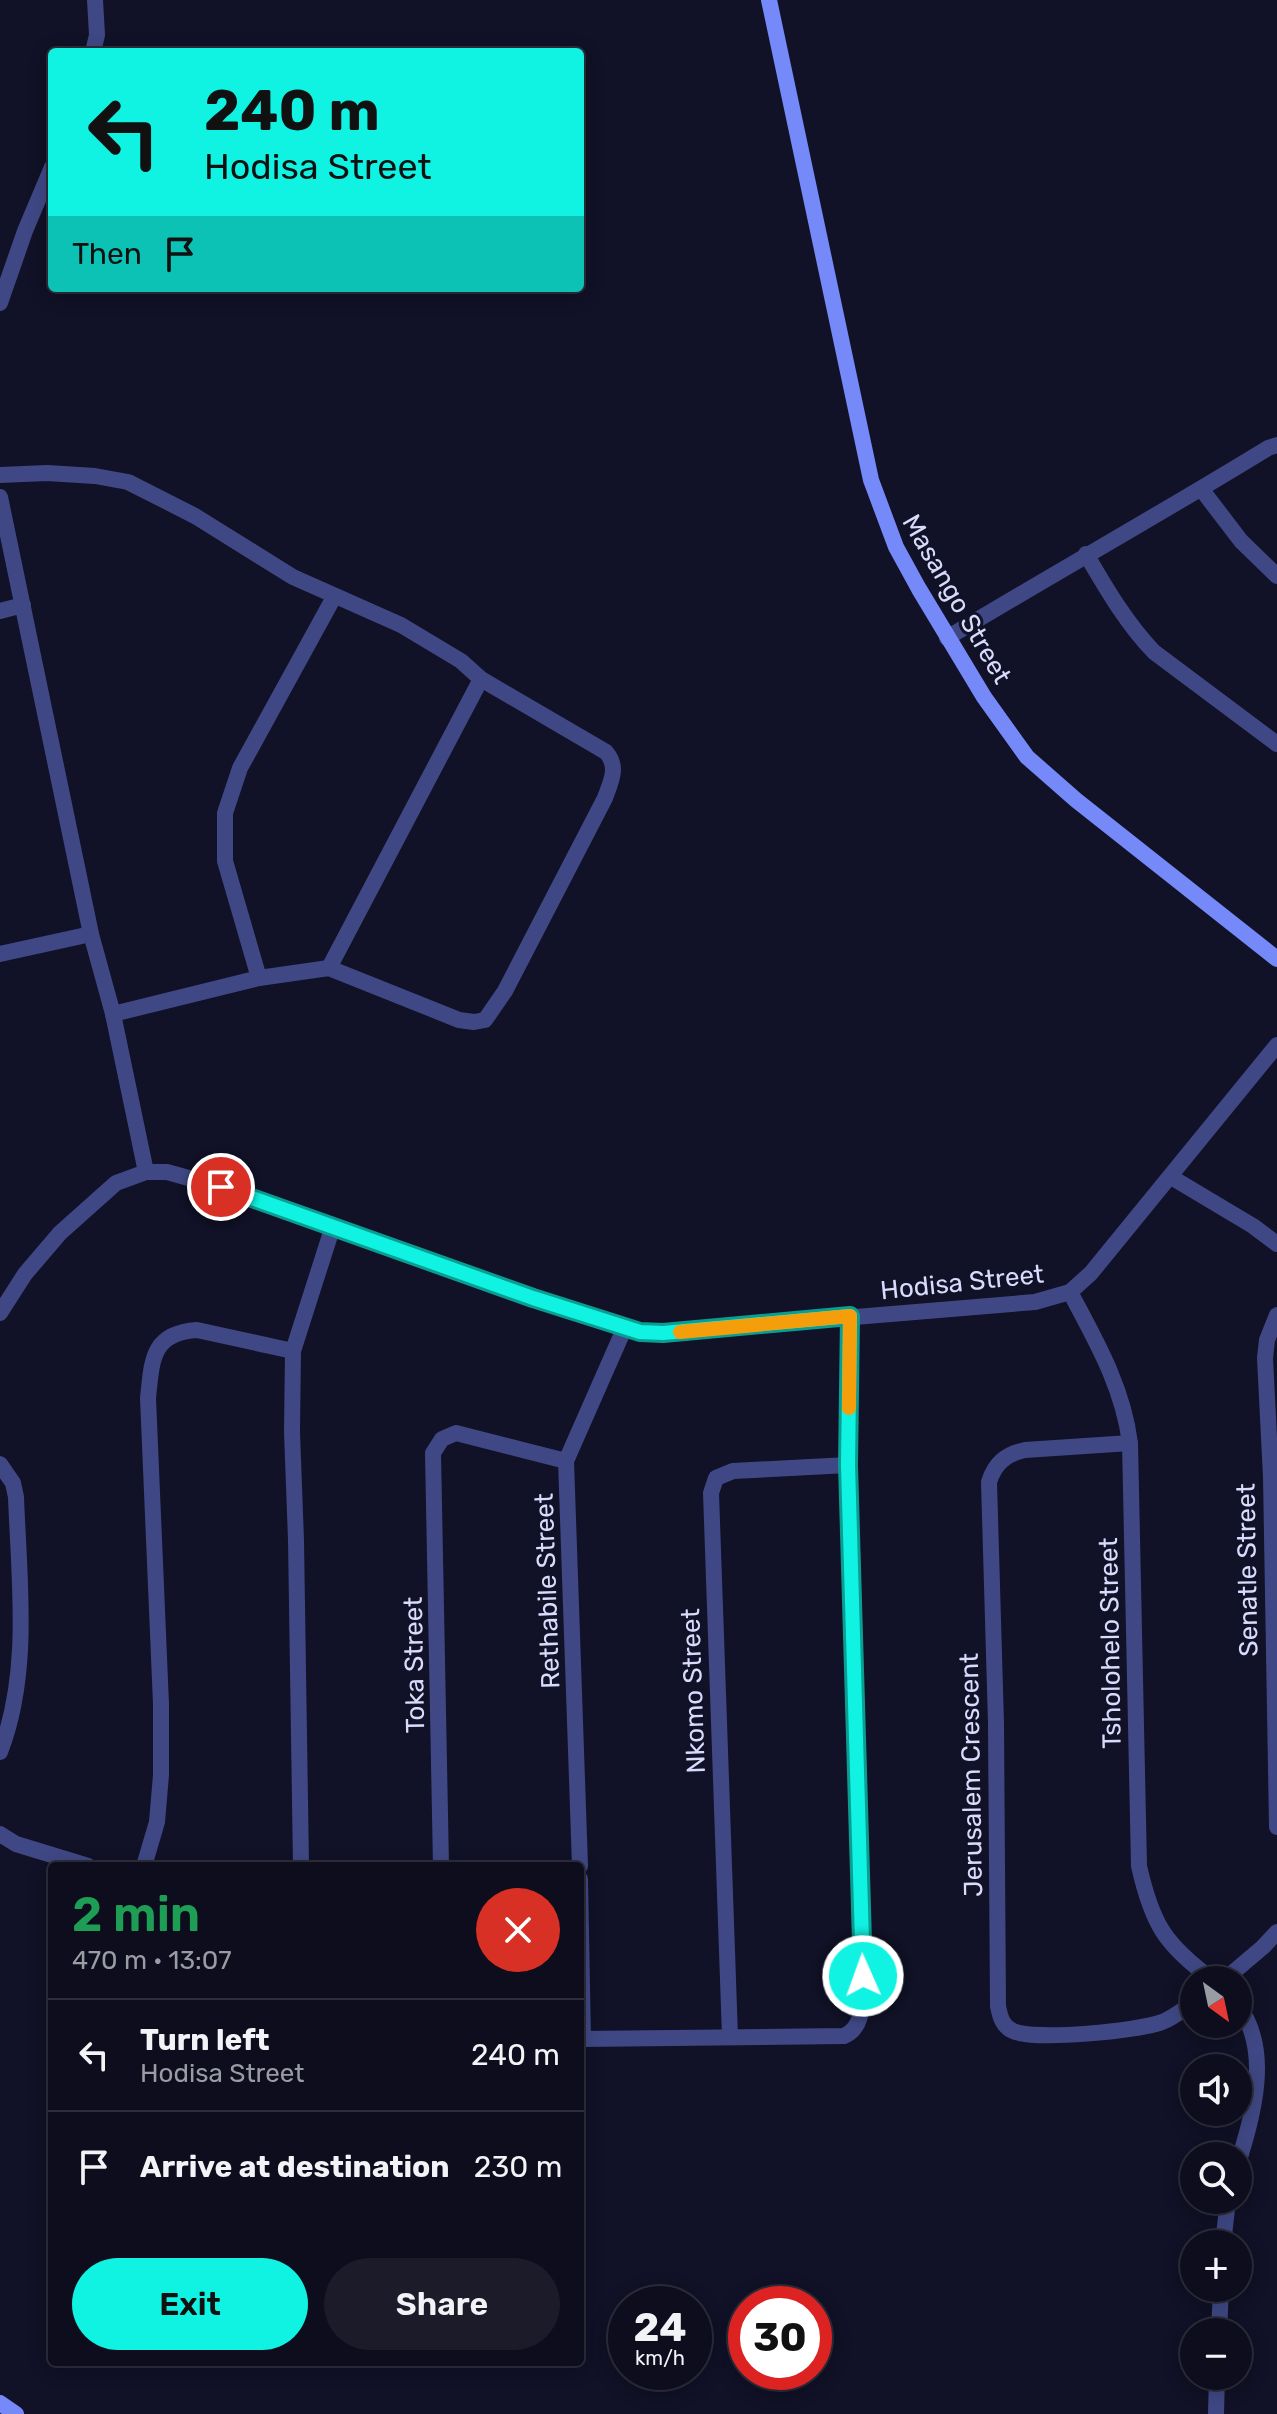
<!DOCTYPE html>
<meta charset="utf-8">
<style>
body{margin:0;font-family:Rubik,sans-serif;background:#1b1b2a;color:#f1f3f6;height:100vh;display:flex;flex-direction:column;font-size:30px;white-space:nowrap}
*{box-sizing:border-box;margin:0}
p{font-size:26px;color:#9a9ca4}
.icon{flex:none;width:44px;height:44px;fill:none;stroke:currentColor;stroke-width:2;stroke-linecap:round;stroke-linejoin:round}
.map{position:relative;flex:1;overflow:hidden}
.details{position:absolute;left:48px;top:1862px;width:536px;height:504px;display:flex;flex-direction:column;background:#0d0d1d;border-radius:8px;box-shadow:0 4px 20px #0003,0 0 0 2px #2d2d3b}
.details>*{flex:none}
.guide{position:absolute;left:48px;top:48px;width:536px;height:244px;border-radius:8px;box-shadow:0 4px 20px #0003,0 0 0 2px #2d2d3b;background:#10f3e2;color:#111;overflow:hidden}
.needle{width:52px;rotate:147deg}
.controls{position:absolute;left:1180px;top:1966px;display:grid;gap:16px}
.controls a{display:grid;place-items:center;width:72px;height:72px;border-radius:50%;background:#0d0d1d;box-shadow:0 4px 20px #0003,0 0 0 2px #2d2d3b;font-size:40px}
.speed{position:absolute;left:608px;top:2286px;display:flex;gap:16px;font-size:40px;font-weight:700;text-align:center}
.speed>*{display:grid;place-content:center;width:104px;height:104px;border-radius:50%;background:#0d0d1d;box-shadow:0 4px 20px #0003,0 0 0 2px #2d2d3b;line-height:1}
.speed small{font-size:20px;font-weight:400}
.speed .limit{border:12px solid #d22;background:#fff;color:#111}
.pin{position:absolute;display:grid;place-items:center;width:68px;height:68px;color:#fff;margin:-34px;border:4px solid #fff;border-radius:50%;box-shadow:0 2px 8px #0007}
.me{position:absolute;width:88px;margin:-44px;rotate:358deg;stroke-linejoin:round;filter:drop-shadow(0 0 6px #0008)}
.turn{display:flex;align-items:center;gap:28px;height:168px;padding:0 24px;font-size:36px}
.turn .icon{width:104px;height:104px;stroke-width:2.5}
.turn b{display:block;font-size:56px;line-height:68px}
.then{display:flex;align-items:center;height:76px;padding:0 24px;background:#0003;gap:16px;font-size:30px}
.round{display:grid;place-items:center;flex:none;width:84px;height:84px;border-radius:42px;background:#1b1b2a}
.summary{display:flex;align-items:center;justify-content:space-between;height:136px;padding:0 24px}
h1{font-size:48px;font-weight:600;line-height:60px;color:#1e9e55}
.action{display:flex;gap:16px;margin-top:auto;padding:16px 24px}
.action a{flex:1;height:92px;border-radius:48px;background:#10f3e2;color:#111;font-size:32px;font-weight:600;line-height:92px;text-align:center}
.action a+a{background:#1b1b2a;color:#f1f3f6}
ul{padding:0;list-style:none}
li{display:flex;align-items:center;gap:24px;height:112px;padding:0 24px;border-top:2px solid #2d2d3b}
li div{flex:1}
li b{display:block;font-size:30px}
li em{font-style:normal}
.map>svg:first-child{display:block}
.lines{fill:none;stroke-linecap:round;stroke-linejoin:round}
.street{stroke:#3f4884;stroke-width:16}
.secondary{stroke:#7589f8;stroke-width:16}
.route-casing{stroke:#0a9e93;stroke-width:20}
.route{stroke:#10f3e2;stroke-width:14}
.slow{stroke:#f59e0b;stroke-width:14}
.labels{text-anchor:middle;stroke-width:6;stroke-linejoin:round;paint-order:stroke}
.street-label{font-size:26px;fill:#d9dbfd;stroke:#111127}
</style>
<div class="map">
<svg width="1277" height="2414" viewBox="0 0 1277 2414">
<rect width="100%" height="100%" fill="#111127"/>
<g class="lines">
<g class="street">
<polyline points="93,52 97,35 95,0"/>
<polyline points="0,303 25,231 52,167"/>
<path d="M0,475l47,-2 48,3 33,6 67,34 98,61 108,48 60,36 20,18 125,73c13,15 5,29 -1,46l-100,193 -20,29 -11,2 -15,-2 -130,-52 -70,10 -146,36"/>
<polyline points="1202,490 1241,541 1277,576"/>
<polyline points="0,497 91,934 113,1014 146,1172"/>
<path d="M1086,554c20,34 40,69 68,98l123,92"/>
<polyline points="0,611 23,605"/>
<path d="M947,638c106,-64 215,-125 321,-190l9,-3"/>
<polyline points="0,954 91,934"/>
<polyline points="329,968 481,679"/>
<polyline points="259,978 225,861 225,813 240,768 334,597"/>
<polyline points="1171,1177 1253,1226 1277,1244"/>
<path d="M1070,1292c26,49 53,95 60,151l9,423c13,58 26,79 74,114"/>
<polyline points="0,1313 25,1274 60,1233 116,1183 146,1172 167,1172 221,1187 533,1298 640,1332 663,1333 1035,1302 1070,1292 1091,1273 1277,1045"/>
<polyline points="1277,1315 1267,1340 1265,1358 1271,1477 1277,1827"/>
<path d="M1130,1443l-105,7c-19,4 -30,13 -36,32l7,241 2,283c2,11 5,21 15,25 22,10 126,0 149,-9 11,-4 22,-13 32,-20"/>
<path d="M0,1464l13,19 3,14c3,83 15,176 -16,255"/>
<polyline points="0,1834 16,1844 88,1866"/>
<path d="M144,1866l13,-44 4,-47v-71l-13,-306c4,-37 3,-65 49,-68l96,21"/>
<polyline points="301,1866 296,1540 292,1432 293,1351 333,1226"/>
<polyline points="441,1866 433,1453 442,1439 456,1433 566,1461"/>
<polyline points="580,1866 566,1461 625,1327"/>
<polyline points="580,1879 583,2040"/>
<polyline points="1224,1980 1263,1947 1277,1932"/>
<path d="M1238,2005c34,46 15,109 0,159"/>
<polyline points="730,2037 711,1493 716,1478 733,1471 848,1465"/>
<path d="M580,2039l264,-3c22,-9 18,-40 19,-60l-15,-511 2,-149"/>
<polyline points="1223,2244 1228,2200"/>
<polyline points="1219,2332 1221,2288"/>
<polyline points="1216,2414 1217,2376"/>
</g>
<g class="secondary">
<polyline points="769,0 871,480 896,547 919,589 984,697 1027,757 1076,800 1277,959"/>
<polyline points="0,2403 16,2414"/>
</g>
</g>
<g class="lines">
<defs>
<polyline id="route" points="221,1187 533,1298 640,1332 663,1333 850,1316 848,1465 863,1976"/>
</defs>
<use href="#route" class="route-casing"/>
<use href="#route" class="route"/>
<polyline class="slow" points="680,1332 850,1316 849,1408"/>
</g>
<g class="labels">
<g class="street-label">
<text transform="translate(957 599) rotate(60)" y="9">Masango Street</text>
<text transform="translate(962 1282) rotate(-6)" y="9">Hodisa Street</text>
<text transform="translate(1247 1570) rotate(-91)" y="9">Senatle Street</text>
<text transform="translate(547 1591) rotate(-92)" y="9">Rethabile Street</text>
<text transform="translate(1110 1643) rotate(-91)" y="9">Tsholohelo Street</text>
<text transform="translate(414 1665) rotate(-91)" y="9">Toka Street</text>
<text transform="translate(693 1691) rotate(-92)" y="9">Nkomo Street</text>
<text transform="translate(971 1775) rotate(-91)" y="9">Jerusalem Crescent</text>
</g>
</g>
</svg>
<div class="controls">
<a><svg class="needle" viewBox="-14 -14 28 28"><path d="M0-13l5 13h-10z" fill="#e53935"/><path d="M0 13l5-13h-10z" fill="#9a9ca4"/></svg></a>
<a><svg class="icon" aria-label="sound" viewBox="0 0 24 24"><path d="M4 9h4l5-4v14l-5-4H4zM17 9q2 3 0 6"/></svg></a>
<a><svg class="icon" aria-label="search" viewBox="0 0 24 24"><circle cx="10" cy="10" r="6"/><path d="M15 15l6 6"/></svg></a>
<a>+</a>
<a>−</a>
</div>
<div class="speed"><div>24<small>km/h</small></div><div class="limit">30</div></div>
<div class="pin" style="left:221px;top:1187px;background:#d93025"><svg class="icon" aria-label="arrive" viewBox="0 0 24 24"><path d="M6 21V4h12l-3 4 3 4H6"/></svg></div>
<svg class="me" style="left:863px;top:1976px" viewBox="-20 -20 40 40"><circle r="17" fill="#10f3e2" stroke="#fff" stroke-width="3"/><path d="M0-11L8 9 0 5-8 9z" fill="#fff"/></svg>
<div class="guide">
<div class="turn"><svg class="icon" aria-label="left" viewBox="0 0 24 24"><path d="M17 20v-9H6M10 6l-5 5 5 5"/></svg><div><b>240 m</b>Hodisa Street</div></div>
<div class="then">Then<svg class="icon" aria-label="arrive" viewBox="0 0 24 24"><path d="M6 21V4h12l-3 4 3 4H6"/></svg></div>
</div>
<section class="details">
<div class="summary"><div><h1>2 min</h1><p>470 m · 13:07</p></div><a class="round" style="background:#d93025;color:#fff"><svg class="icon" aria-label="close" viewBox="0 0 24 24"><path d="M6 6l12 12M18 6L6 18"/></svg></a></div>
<ul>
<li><svg class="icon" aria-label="left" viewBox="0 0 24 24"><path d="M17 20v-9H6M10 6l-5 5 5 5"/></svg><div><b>Turn left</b><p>Hodisa Street</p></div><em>240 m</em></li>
<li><svg class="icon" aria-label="arrive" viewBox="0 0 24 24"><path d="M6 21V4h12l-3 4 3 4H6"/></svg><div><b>Arrive at destination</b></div><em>230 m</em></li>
</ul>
<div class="action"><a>Exit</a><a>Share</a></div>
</section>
</div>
